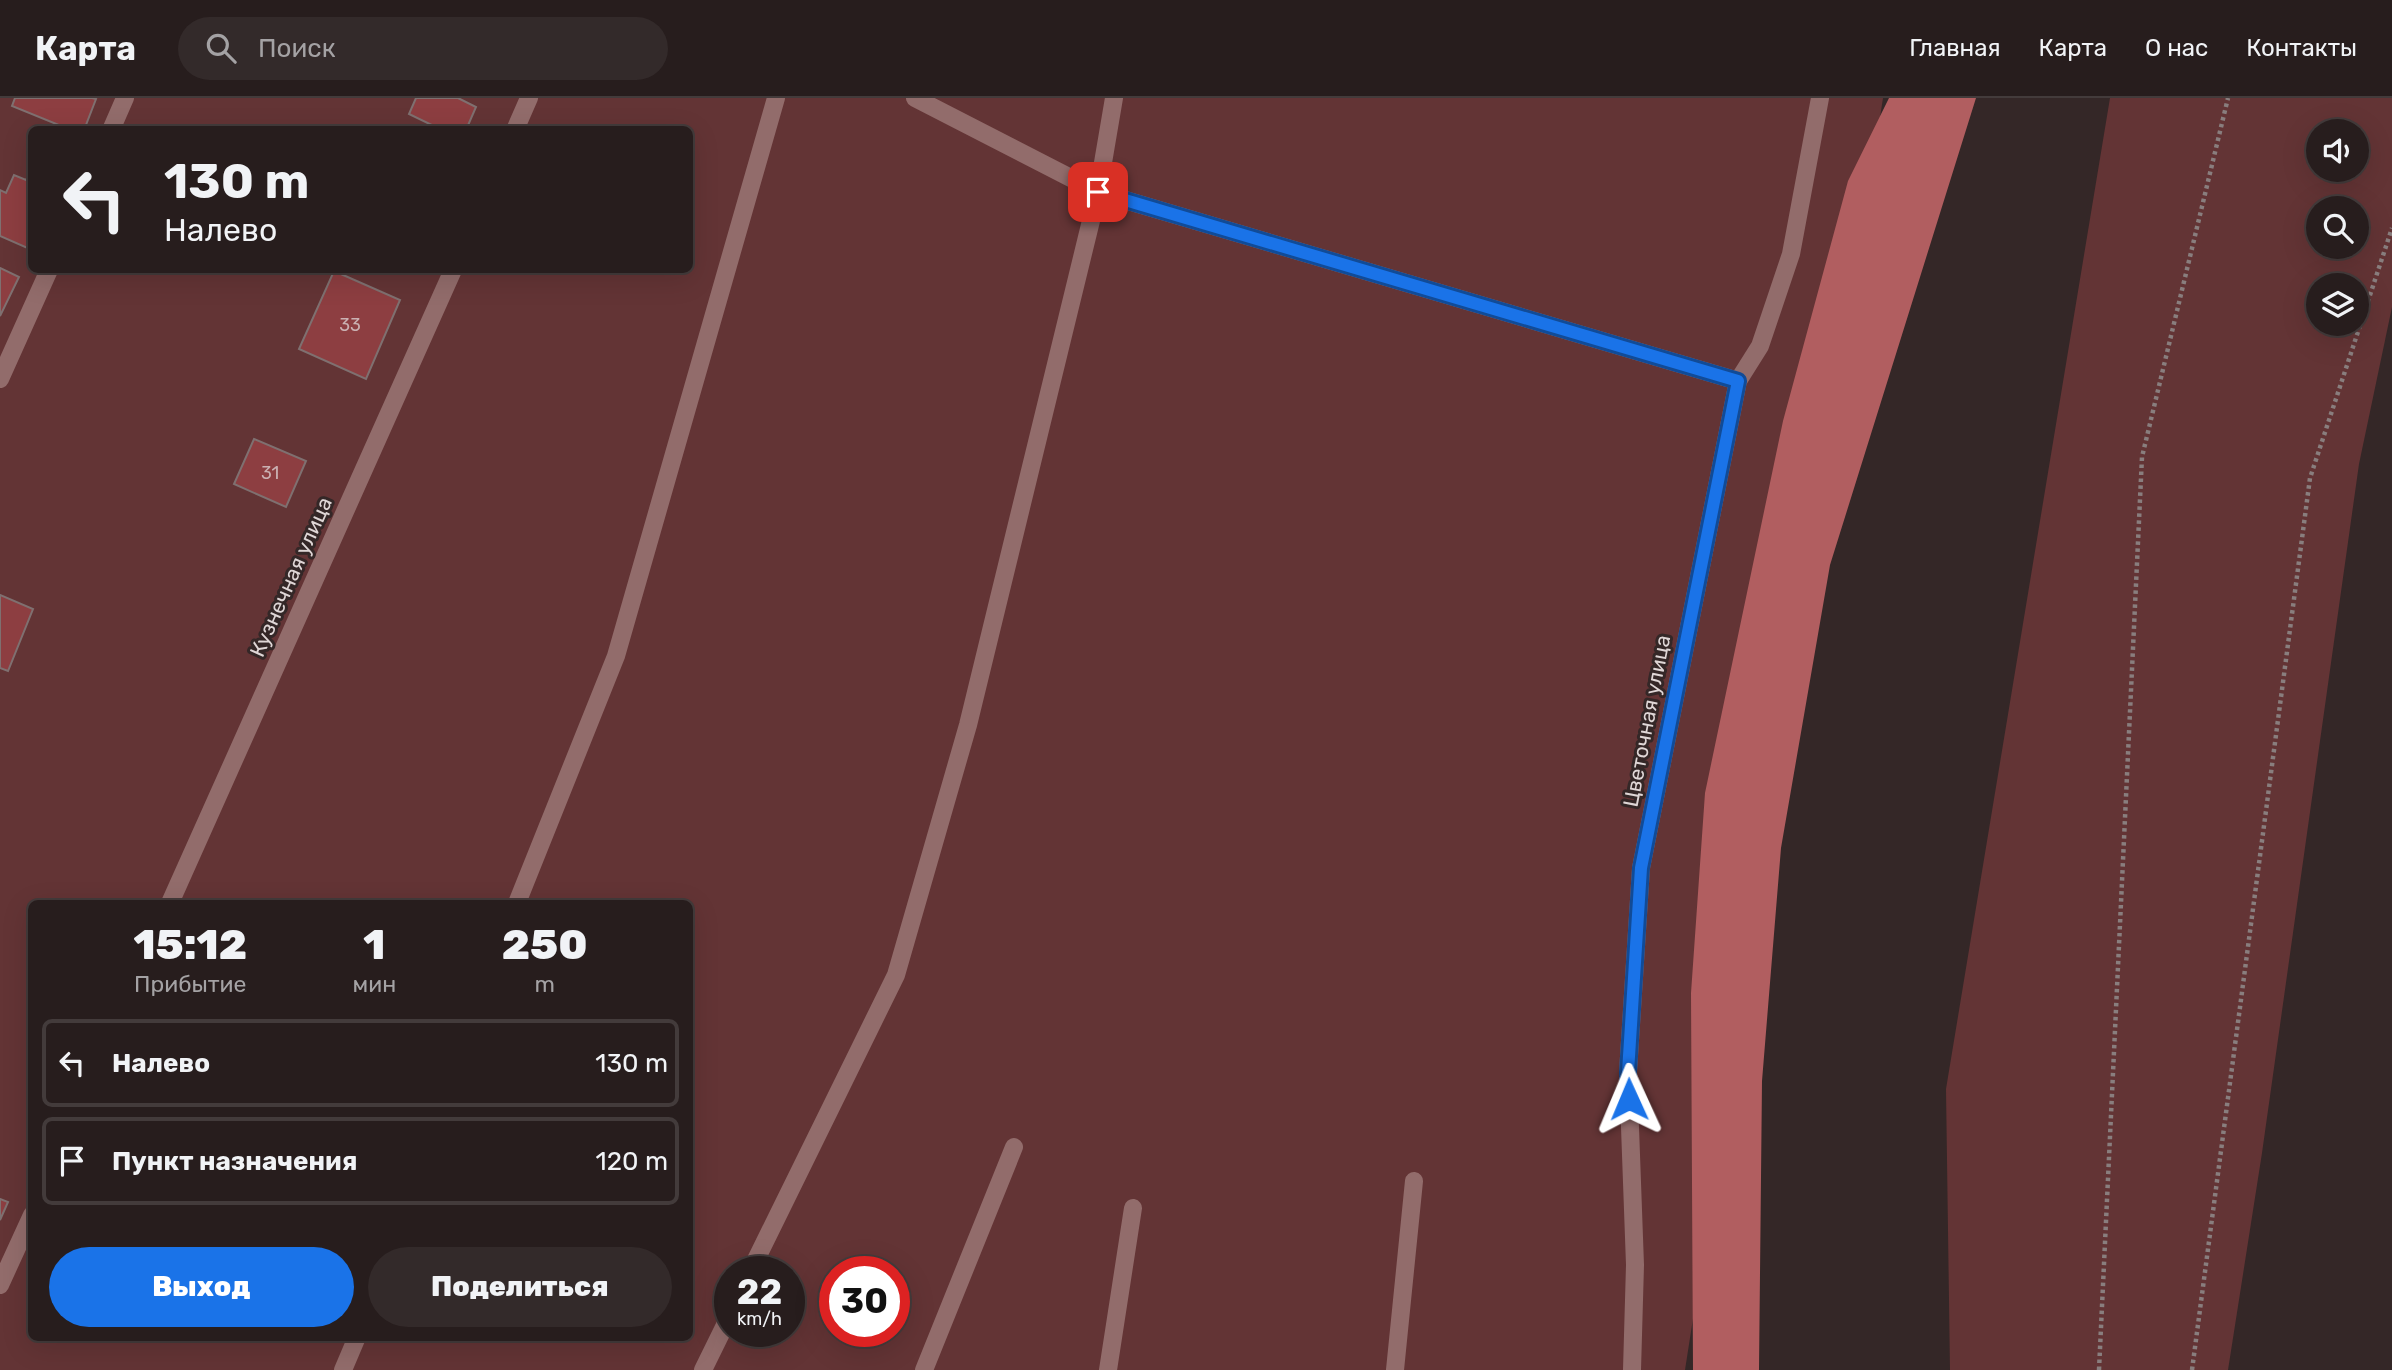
<!DOCTYPE html>
<html lang="ru">
<meta charset="utf-8">
<style>
body{margin:0;font-family:Rubik,sans-serif;background:#332a2a;color:#f1f3f6;height:100vh;display:flex;flex-direction:column;font-size:26px;white-space:nowrap}
*{box-sizing:border-box;margin:0}
p{font-size:23px;color:#a4a2a4}
.icon{flex:none;width:38px;height:38px;fill:none;stroke:currentColor;stroke-width:2;stroke-linecap:round;stroke-linejoin:round}
.map{position:relative;flex:1;overflow:hidden}
.side{position:absolute;left:28px;top:802px;width:665px;height:441px;display:flex;flex-direction:column;background:#271d1d;border-radius:10px;box-shadow:0 7px 28px #0002,0 0 0 2px #433b3b}
.side>*{flex:none}
.top-card{position:absolute;left:28px;top:28px;width:665px;height:147px;border-radius:10px;box-shadow:0 7px 28px #0002,0 0 0 2px #433b3b;background:#271d1d;color:#f1f3f6;overflow:hidden}
.tools{position:absolute;left:2306px;top:21px;display:grid;gap:14px}
.tools a{display:grid;place-items:center;width:63px;height:63px;border-radius:50%;background:#271d1d;box-shadow:0 7px 28px #0002,0 0 0 2px #433b3b;font-size:35px}
.speed{position:absolute;left:714px;top:1158px;display:flex;gap:14px;font-size:35px;font-weight:700;text-align:center}
.speed>*{display:grid;place-content:center;width:91px;height:91px;border-radius:50%;background:#271d1d;box-shadow:0 7px 28px #0002,0 0 0 2px #433b3b;line-height:1}
.speed small{font-size:18px;font-weight:400}
.speed .limit{border:10px solid #d22;background:#fff;color:#111}
.pin{position:absolute;display:grid;place-items:center;width:60px;height:60px;color:#fff;margin:-30px;border-radius:14px;box-shadow:0 4px 10px #0006}
.me{position:absolute;width:77px;margin:-38px;rotate:359deg;stroke-linejoin:round;filter:drop-shadow(0 0 5px #0008)}
.turn{display:flex;align-items:center;gap:24px;height:147px;padding:0 21px;font-size:32px}
.turn .icon{width:91px;height:91px;stroke-width:2.5}
.turn b{display:block;font-size:49px;line-height:60px}
.eta{display:flex;justify-content:space-evenly;align-items:center;height:119px;text-align:center}
.eta b{font-size:42px;font-weight:800;line-height:49px}
.primary-button{display:flex;gap:14px;margin-top:auto;padding:14px 21px}
.primary-button a{flex:1;height:80px;border-radius:42px;background:#1a73e8;color:#fff;font-size:28px;font-weight:800;line-height:80px;text-align:center}
.primary-button a+a{background:#332a2a;color:#f1f3f6}
ul{padding:0;list-style:none}
li{display:flex;align-items:center;gap:21px;height:88px;margin:0 14px 10px;padding:0 7px;border:4px solid #433b3b;border-radius:10px}
li div{flex:1}
li b{display:block;font-size:26px}
li em{font-style:normal}
header{display:flex;align-items:center;gap:42px;box-sizing:border-box;height:98px;padding:0 35px;background:#271d1d;border-bottom:2px solid #433b3b}
header strong{font-size:33px}
nav{display:flex;gap:38px;margin-inline-start:auto;font-size:24px}
.search{width:490px;height:63px;background:#332a2a;display:flex;align-items:center;gap:18px;box-sizing:border-box;padding:0 24px;border-radius:38px;color:#a4a2a4;font-size:26px}
.map>svg:first-child{display:block}
.green{fill:#633435;fill-rule:evenodd}
.water{fill:#b15e60}
.building{fill:#8d3e41;stroke:#7f7070;stroke-width:2}
.lines{fill:none;stroke-linecap:round;stroke-linejoin:round}
.path{stroke:#897e7e;stroke-width:4.5;stroke-dasharray:3.5 3.5;stroke-linecap:butt}
.minor{stroke:#926c6b;stroke-width:18}
.route-casing{stroke:#114b97;stroke-width:18}
.route{stroke:#1a73e8;stroke-width:12}
.labels{text-anchor:middle;stroke-width:6;stroke-linejoin:round;paint-order:stroke}
.number-label{font-size:18px;fill:#cab0b1}
.street-label{font-size:21px;fill:#dfd6d6;stroke:#342727}
</style>
<header>
<strong>Карта</strong>
<div class="search"><svg class="icon" aria-label="search" viewBox="0 0 24 24"><circle cx="10" cy="10" r="6"/><path d="M15 15l6 6"/></svg>Поиск</div>
<nav><a>Главная</a><a>Карта</a><a>О нас</a><a>Контакты</a></nav>
</header>
<div class="map">
<svg width="2392" height="1272" viewBox="0 0 2392 1272">
<rect width="100%" height="100%" fill="#342727"/>
<g class="green">
<path d="M0,0h1883l-198,1272h-1685zM32,32h658v140h-658zM32,805h658v434h-658zM730,1174h59v60h-59zM835,1174h59v60h-59z"/>
<path d="M2110,0h282v209l-33,157 -97,689 -34,217h-278l-4,-281zM2319,33h38v39h-38zM2319,110h38v39h-38zM2319,187h38v39h-38z"/>
</g>
<polygon class="water" points="1889,0 1976,0 1830,467 1781,750 1762,983 1759,1272 1693,1272 1691,895 1705,695 1783,323 1848,83"/>
<g class="building">
<polygon points="15,0 92,0 96,1 84,32 71,32 12,8"/>
<polygon points="416,0 458,0 476,9 466,32 442,32 409,16"/>
<polygon points="32,70 32,152 0,138 0,92 6,95 14,77 26,82"/>
<polygon points="0,170 19,179 0,218"/>
<polygon points="334,173 400,202 366,281 299,251"/>
<polygon points="254,341 306,363 286,409 234,386"/>
<polygon points="0,497 33,511 8,573 0,570"/>
<polygon points="0,1101 8,1104 0,1122"/>
</g>
<g class="lines">
<g class="path">
<polyline points="2099,1272 2142,359 2228,0"/>
<polyline points="2192,1272 2310,380 2392,130"/>
</g>
<g class="minor">
<polyline points="915,0 1098,94 1738,283"/>
<polyline points="111,32 125,0"/>
<polyline points="515,32 529,0"/>
<polyline points="0,281 49,172"/>
<polyline points="170,805 453,172"/>
<polyline points="517,805 616,558 776,0"/>
<polyline points="750,1174 896,877 968,627 1098,94 1114,0"/>
<polyline points="0,1187 32,1117"/>
<polyline points="343,1272 357,1239"/>
<polyline points="703,1272 730,1217"/>
<polyline points="924,1272 1014,1049"/>
<polyline points="1108,1272 1133,1110"/>
<polyline points="1395,1272 1414,1083"/>
<polyline points="1632,1272 1635,1167 1628,974 1641,770 1738,283 1760,248 1791,156 1820,0"/>
</g>
</g>
<g class="lines">
<defs>
<polyline id="route" points="1098,94 1738,283 1641,770 1628,974 1629,1001"/>
</defs>
<use href="#route" class="route-casing"/>
<use href="#route" class="route"/>
</g>
<g class="labels">
<g class="number-label">
<text x="350" y="233">33</text>
<text x="270" y="381">31</text>
</g>
<g class="street-label">
<text transform="translate(291 479) rotate(-66)" y="7">Кузнечная улица</text>
<text transform="translate(1647 623) rotate(-79)" y="7">Цветочная улица</text>
</g>
</g>
</svg>
<div class="tools">
<a><svg class="icon" aria-label="sound" viewBox="0 0 24 24"><path d="M4 9h4l5-4v14l-5-4H4zM17 9q2 3 0 6"/></svg></a>
<a><svg class="icon" aria-label="search" viewBox="0 0 24 24"><circle cx="10" cy="10" r="6"/><path d="M15 15l6 6"/></svg></a>
<a><svg class="icon" aria-label="layers" viewBox="0 0 24 24"><path d="M12 4l9 5-9 5-9-5zM3 14l9 5 9-5"/></svg></a>
</div>
<div class="speed"><div>22<small>km/h</small></div><div class="limit">30</div></div>
<div class="pin" style="left:1098px;top:94px;background:#d93025"><svg class="icon" aria-label="arrive" viewBox="0 0 24 24"><path d="M6 21V4h12l-3 4 3 4H6"/></svg></div>
<svg class="me" style="left:1629px;top:1001px" viewBox="-20 -20 40 40"><path d="M0-17L14 15 0 8-14 15z" fill="#1a73e8" stroke="#fff" stroke-width="4"/></svg>
<div class="top-card">
<div class="turn"><svg class="icon" aria-label="left" viewBox="0 0 24 24"><path d="M17 20v-9H6M10 6l-5 5 5 5"/></svg><div><b>130 m</b>Налево</div></div>
</div>
<section class="side">
<div class="eta">
<div><b>15:12</b><p>Прибытие</p></div>
<div><b>1</b><p>мин</p></div>
<div><b>250</b><p>m</p></div>
</div>
<ul>
<li><svg class="icon" aria-label="left" viewBox="0 0 24 24"><path d="M17 20v-9H6M10 6l-5 5 5 5"/></svg><div><b>Налево</b></div><em>130 m</em></li>
<li><svg class="icon" aria-label="arrive" viewBox="0 0 24 24"><path d="M6 21V4h12l-3 4 3 4H6"/></svg><div><b>Пункт назначения</b></div><em>120 m</em></li>
</ul>
<div class="primary-button"><a>Выход</a><a>Поделиться</a></div>
</section>
</div>
